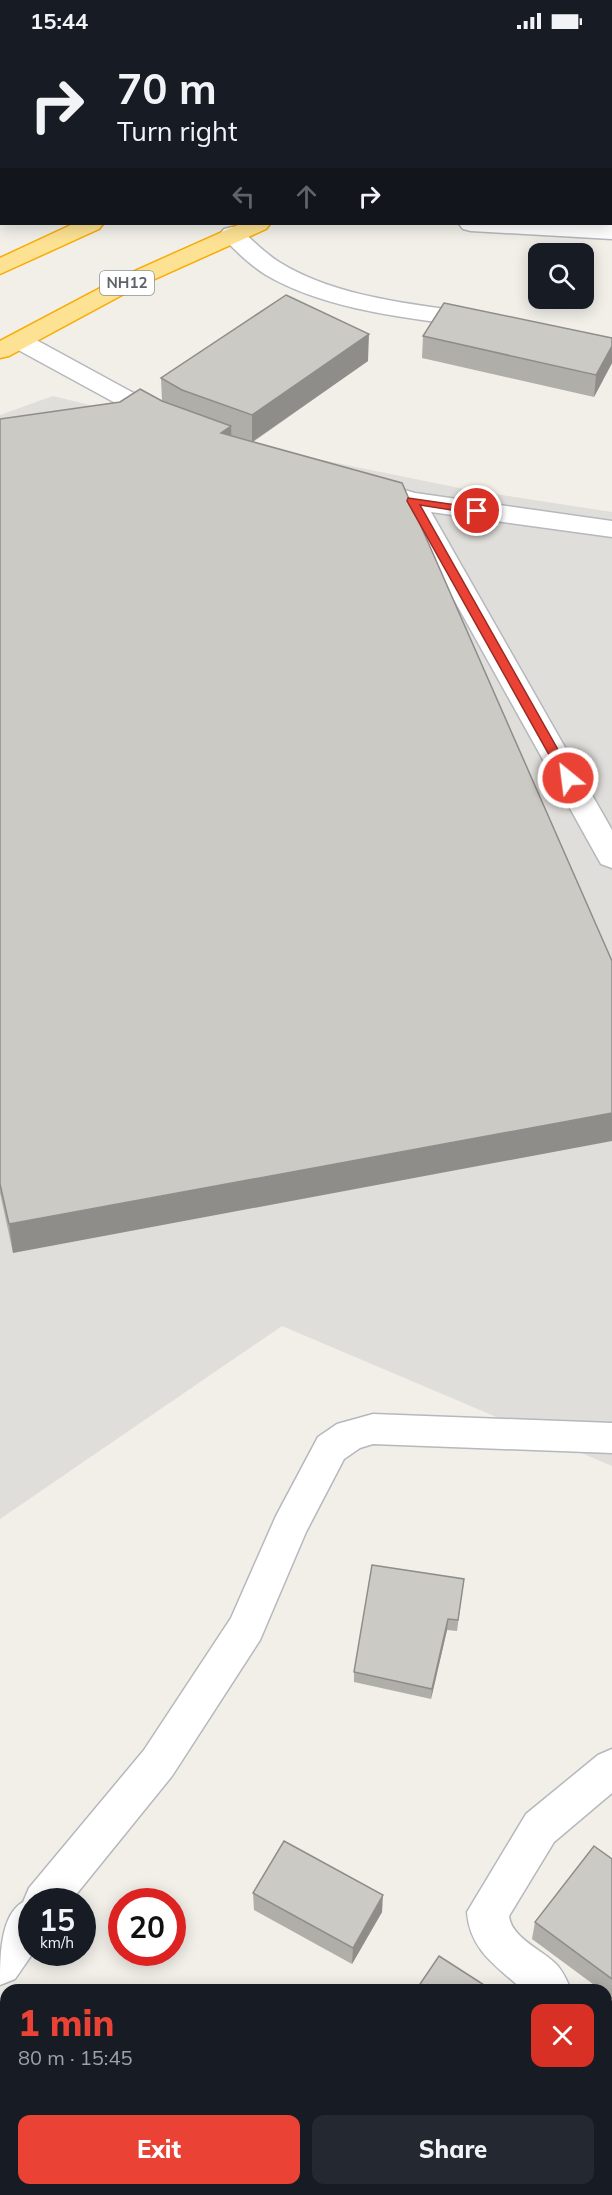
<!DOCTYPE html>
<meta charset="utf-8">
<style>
body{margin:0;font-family:Mulish,sans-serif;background:#242831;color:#f1f3f6;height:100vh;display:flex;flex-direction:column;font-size:22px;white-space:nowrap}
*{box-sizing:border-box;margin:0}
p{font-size:20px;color:#9ea1a6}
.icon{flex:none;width:33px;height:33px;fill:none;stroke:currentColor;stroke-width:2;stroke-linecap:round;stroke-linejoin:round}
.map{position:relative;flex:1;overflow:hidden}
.sheet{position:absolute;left:0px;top:1942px;width:612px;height:212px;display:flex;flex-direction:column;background:#171b24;border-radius:18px 18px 0 0;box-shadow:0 3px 15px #0003}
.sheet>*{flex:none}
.hud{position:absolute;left:0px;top:0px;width:612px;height:183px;box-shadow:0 3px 15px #0003;background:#171b24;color:#f1f3f6;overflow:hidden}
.tools{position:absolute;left:528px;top:201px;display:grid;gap:12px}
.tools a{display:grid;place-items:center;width:66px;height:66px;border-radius:12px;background:#171b24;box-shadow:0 3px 15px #0003;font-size:30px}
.speed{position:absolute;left:18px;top:1846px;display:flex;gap:12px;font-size:30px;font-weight:700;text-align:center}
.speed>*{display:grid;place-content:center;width:78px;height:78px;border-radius:50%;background:#171b24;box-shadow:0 3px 15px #0003;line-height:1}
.speed small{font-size:15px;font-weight:400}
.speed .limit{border:9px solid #d22;background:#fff;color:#111}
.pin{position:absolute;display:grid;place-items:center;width:51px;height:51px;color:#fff;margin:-26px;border:3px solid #fff;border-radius:50%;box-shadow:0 2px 6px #0007}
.me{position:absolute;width:66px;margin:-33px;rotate:331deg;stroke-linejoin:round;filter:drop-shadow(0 0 4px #0008)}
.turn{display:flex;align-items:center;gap:21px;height:126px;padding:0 18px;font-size:27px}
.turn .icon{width:78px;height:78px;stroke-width:2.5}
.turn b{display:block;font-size:42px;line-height:51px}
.lanes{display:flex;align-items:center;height:57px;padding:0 18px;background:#0003;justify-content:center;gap:30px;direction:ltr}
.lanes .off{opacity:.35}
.round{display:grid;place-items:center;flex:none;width:63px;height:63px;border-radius:12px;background:#242831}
.head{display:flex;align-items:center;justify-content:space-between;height:102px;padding:0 18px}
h1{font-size:36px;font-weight:800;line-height:45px;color:#ea4335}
.cta{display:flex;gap:12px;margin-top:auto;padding:12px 18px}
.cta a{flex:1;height:69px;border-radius:12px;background:#ea4335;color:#fff;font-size:24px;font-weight:800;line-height:69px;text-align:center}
.cta a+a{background:#242831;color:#f1f3f6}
.status{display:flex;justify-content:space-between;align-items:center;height:42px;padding:0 30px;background:#171b24;direction:ltr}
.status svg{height:16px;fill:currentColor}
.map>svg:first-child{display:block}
.industrial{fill:#e0deda}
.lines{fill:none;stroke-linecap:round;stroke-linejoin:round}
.minor-casing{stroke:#b5b8bc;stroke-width:3}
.highway-casing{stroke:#f9ab00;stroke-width:3}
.minor{fill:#fff;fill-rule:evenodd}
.highway{fill:#fde293;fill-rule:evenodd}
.rail{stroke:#b6b7b8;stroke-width:3;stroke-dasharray:1 5;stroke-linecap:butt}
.wall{fill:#afaea9}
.shaded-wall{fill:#8f8d8a}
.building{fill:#cccac5;stroke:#8f8d8a;stroke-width:1.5}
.route{fill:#ea4335;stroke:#982c22;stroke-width:1.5}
.labels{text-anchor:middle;stroke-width:6;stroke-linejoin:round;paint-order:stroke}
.shield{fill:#fff;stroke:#8f9295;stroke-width:1.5}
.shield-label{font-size:15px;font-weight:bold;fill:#5f6368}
</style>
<div class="status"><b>15:44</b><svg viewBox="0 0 49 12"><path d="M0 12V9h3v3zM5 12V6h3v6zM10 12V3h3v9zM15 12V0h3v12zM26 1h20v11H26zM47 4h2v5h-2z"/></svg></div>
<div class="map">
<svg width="612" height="2153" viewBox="0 0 612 2153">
<rect width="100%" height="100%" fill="#f1efe8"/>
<polygon class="industrial" points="53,354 268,407 469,448 612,470 612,1424 282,1284 0,1477 0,373"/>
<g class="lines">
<defs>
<g id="minor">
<polygon points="0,14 2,15 2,28 0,28"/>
<polygon points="459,182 612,183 612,197 471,189 463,187"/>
<path d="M232,185l8,2c13,12 25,24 39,33 58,36 135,42 201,52l9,2 3,5 -3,5 -9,2c-70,-10 -152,-17 -214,-53 -16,-10 -29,-23 -42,-36l-4,-5 4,-5z"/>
<polygon points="20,292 29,294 172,372 176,377 172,382 163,385 154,382 11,304 8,299 11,294"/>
<polygon points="366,437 415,451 612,479 612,495 431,470 612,788 612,826 601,822 597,815 402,464 357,451 353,445 357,439"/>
<path d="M373,1372l239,9v30l-239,-9 -13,4 -16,11 -38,73 -46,108 -88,136 -102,126h-38l1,51 -18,26 -15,6c0,-27 0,-70 23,-83l6,-14 115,-138 87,-132 45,-102 42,-79 19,-13z"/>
<path d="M612,1707v44l-58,49 -45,74c2,22 34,34 48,49 7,8 10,16 14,25h-48c-26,-24 -53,-39 -56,-78l59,-98 72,-59z"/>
<polygon points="0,2090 6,2092 6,2138 0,2136"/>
<polygon points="31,2148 81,2148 83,2153 33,2153"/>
<polygon points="455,2148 499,2148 497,2153 453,2153"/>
</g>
<g id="highway">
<polygon points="478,0 501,0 477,2"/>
<polygon points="610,8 612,8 610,21"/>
<polygon points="73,182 103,182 99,187 0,232 0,216"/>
<polygon points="240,182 270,182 266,187 135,246 9,314 0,316 0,299 119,236"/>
</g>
</defs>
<use href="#minor" class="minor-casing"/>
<use href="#highway" class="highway-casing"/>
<use href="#minor" class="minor"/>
<use href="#highway" class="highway"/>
<g class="rail">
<polyline points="96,2 100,0"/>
<polyline points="151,2 154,0"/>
</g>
</g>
<g class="wall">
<polygon points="423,294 612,296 612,321 594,355 422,316"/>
<polygon points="368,319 253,400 13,1211 0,1151 0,377 162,359 161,336"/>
<polygon points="464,1537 457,1589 447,1588 431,1657 354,1640 354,1630"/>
<polygon points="612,1817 612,1957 606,1952 606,1948 601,1948 532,1897 535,1880"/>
<polygon points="253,1851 382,1870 352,1922 254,1868"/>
</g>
<g class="shaded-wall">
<polygon points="369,292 368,319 252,400 252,373"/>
<polygon points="612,304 612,321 594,355 596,333"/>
<polygon points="231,384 232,414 221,391"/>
<polygon points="612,1071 612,1099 13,1211 9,1182"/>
<polygon points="448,1577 447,1588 431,1657 432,1647"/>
<polygon points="383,1853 382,1870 352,1922 353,1906"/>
<polygon points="410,2148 420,2148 416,2153 407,2153"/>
</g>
<g class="building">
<polygon points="286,253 369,292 252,373 182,348 161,336"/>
<polygon points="444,261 612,296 612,304 596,333 423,294"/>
<polygon points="140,347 162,359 231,384 221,391 402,441 612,919 612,1071 9,1182 0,1142 0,377 120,360"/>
<polygon points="372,1523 464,1537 458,1578 448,1577 432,1647 354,1630"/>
<polygon points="284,1799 383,1853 353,1906 253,1851"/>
<polygon points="594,1804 612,1817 612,1937 535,1880"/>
<polygon points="439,1914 492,1948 416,1948"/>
<polygon points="282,2148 410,2148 407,2153 279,2153"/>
</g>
<polygon class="route" points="408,456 477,466 483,469 477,472 420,463 574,736 572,739 563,739 562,736 407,459"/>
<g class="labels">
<rect class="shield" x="100" y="229" width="54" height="24" rx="4.5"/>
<g class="shield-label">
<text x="127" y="246">NH12</text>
</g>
</g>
</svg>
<div class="tools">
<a><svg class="icon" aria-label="search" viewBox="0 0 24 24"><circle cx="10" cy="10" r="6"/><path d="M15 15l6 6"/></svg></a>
</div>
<div class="speed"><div>15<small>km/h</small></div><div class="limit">20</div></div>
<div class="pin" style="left:477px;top:469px;background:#d93025"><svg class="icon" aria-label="arrive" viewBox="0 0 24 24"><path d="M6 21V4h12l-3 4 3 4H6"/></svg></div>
<svg class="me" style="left:568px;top:736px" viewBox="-20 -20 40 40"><circle r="17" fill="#ea4335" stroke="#fff" stroke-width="3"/><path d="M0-11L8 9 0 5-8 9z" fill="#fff"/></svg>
<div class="hud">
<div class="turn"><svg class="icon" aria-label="right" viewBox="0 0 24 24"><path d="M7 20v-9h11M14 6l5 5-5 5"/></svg><div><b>70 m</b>Turn right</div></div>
<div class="lanes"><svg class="icon off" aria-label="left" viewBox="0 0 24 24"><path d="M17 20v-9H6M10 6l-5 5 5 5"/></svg><svg class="icon off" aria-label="ahead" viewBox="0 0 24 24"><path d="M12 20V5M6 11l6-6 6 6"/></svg><svg class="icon" aria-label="right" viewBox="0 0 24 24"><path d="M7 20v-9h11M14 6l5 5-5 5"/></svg></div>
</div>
<section class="sheet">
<div class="head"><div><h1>1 min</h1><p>80 m · 15:45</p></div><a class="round" style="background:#d93025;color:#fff"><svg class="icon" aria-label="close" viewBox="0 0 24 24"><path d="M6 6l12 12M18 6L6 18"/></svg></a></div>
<div class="cta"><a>Exit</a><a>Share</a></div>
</section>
</div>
